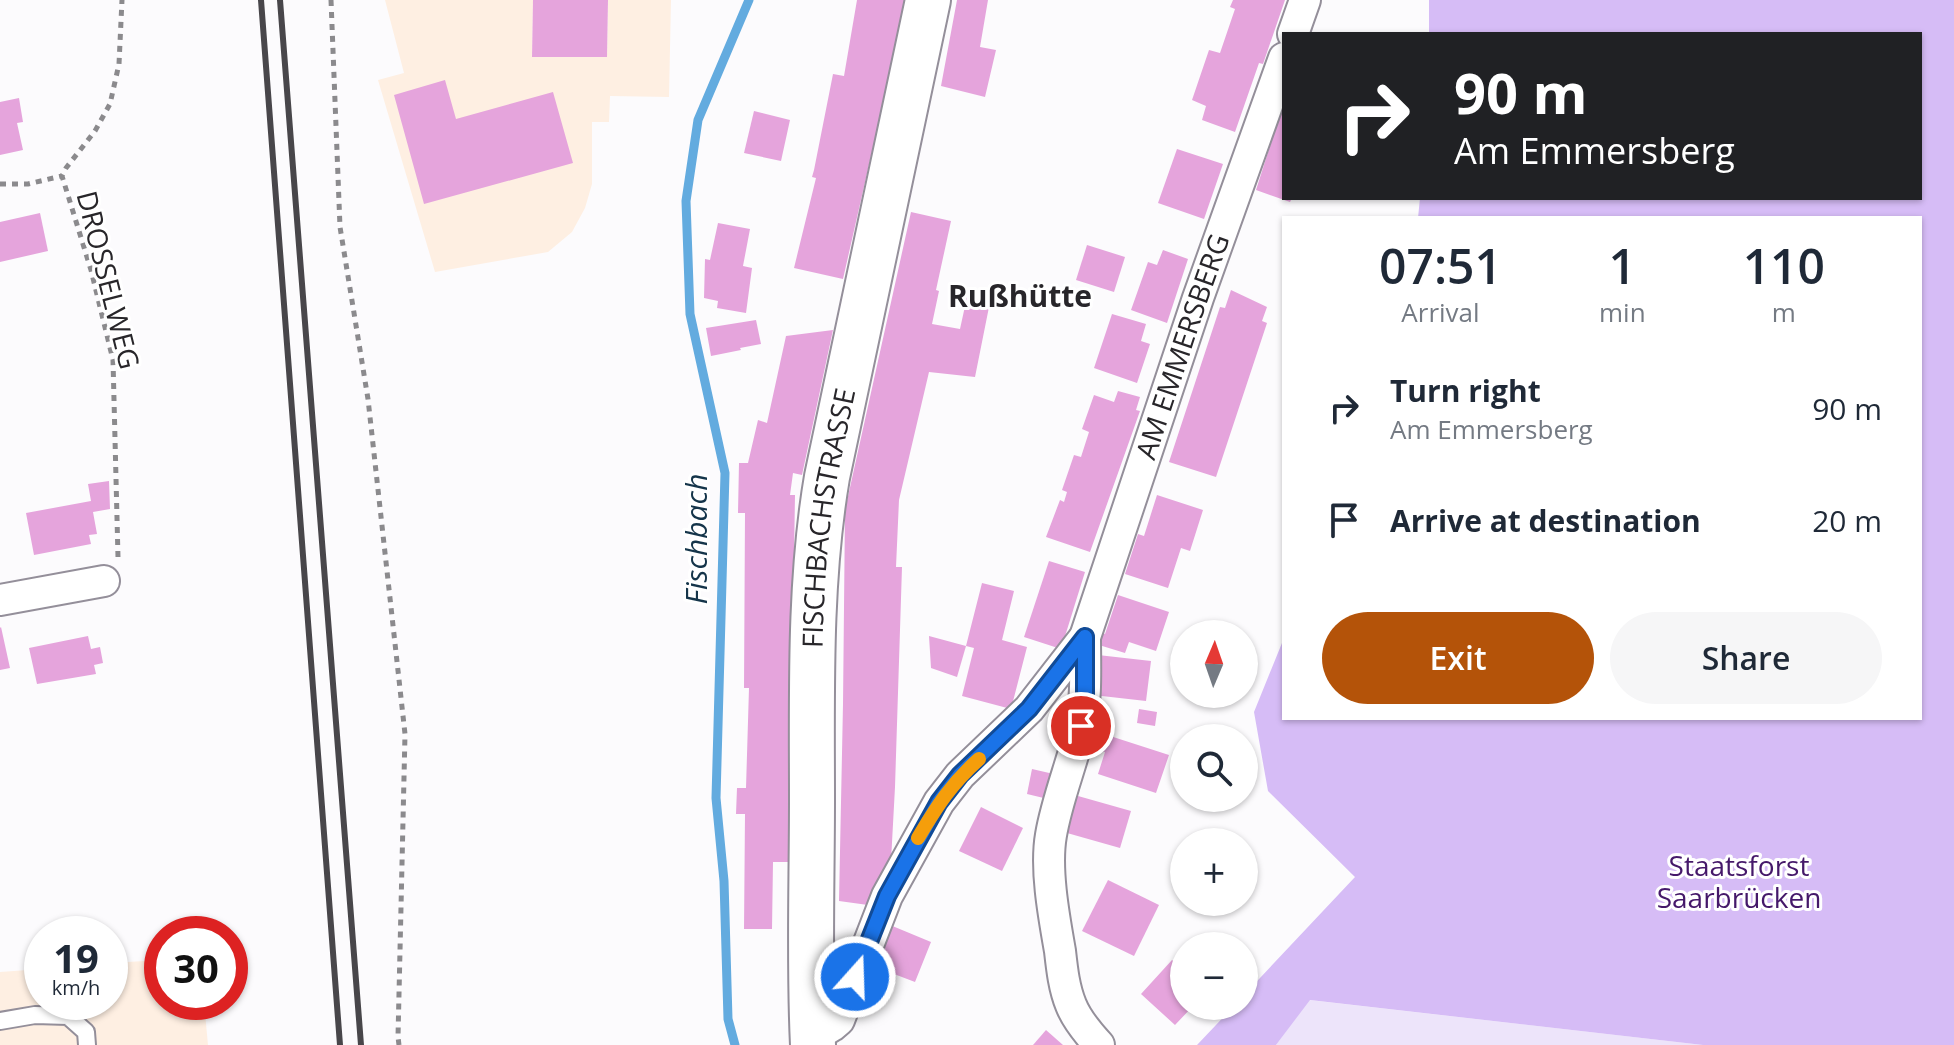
<!DOCTYPE html>
<meta charset="utf-8">
<style>
body{margin:0;font-family:"Open Sans",sans-serif;background:#f6f6f7;color:#1f2937;height:100vh;display:flex;flex-direction:column;font-size:30px;white-space:nowrap}
*{box-sizing:border-box;margin:0}
p{font-size:26px;color:#747a83}
.icon{flex:none;width:44px;height:44px;fill:none;stroke:currentColor;stroke-width:2;stroke-linecap:round;stroke-linejoin:round}
.map{position:relative;flex:1;overflow:hidden}
.panel{position:absolute;left:1282px;top:216px;width:640px;height:504px;display:flex;flex-direction:column;background:#fff;border-radius:0px;box-shadow:0 2px 6px #0004}
.panel>*{flex:none}
.top-card{position:absolute;left:1282px;top:32px;width:640px;height:168px;border-radius:0px;box-shadow:0 2px 6px #0004;background:#202124;color:#fff;overflow:hidden}
.needle{width:52px;rotate:2deg}
.tools{position:absolute;left:1170px;top:620px;display:grid;gap:16px}
.tools a{display:grid;place-items:center;width:88px;height:88px;border-radius:50%;background:#fff;box-shadow:0 2px 6px #0004;font-size:40px}
.speed{position:absolute;left:24px;top:916px;display:flex;gap:16px;font-size:40px;font-weight:700;text-align:center}
.speed>*{display:grid;place-content:center;width:104px;height:104px;border-radius:50%;background:#fff;box-shadow:0 2px 6px #0004;line-height:1}
.speed small{font-size:20px;font-weight:400}
.speed .limit{border:12px solid #d22;background:#fff;color:#111}
.pin{position:absolute;display:grid;place-items:center;width:68px;height:68px;color:#fff;margin:-34px;border:4px solid #fff;border-radius:50%;box-shadow:0 2px 8px #0007}
.me{position:absolute;width:88px;margin:-44px;rotate:20deg;stroke-linejoin:round;filter:drop-shadow(0 0 6px #0008)}
.turn{display:flex;align-items:center;gap:28px;height:168px;padding:0 40px;font-size:36px}
.turn .icon{width:104px;height:104px;stroke-width:2.5}
.turn b{display:block;font-size:56px;line-height:68px}
.eta{display:flex;justify-content:space-evenly;align-items:center;height:136px;text-align:center}
.eta b{font-size:48px;font-weight:600;line-height:56px}
.cta{display:flex;gap:16px;margin-top:auto;padding:16px 40px}
.cta a{flex:1;height:92px;border-radius:48px;background:#b45309;color:#fff;font-size:32px;font-weight:600;line-height:92px;text-align:center}
.cta a+a{background:#f6f6f7;color:#1f2937}
ul{padding:0;list-style:none}
li{display:flex;align-items:center;gap:24px;height:112px;padding:0 40px}
li div{flex:1}
li b{display:block;font-size:30px}
li em{font-style:normal}
.map>svg:first-child{display:block}
.industrial{fill:#feefe2}
.green{fill:#ede4fa}
.forest{fill:#d6bcf6}
.lines{fill:none;stroke-linecap:round;stroke-linejoin:round}
.stream{stroke:#63abdf;stroke-width:9}
.building{fill:#e5a4dc}
.service-casing{stroke:#948f9a;stroke-width:20}
.minor-casing{stroke:#948f9a;stroke-width:34}
.secondary-casing{stroke:#948f9a;stroke-width:48}
.path{stroke:#8b8a8d;stroke-width:5;stroke-dasharray:6 6;stroke-linecap:butt}
.service{stroke:#fff;stroke-width:16}
.minor{stroke:#fff;stroke-width:30}
.secondary{stroke:#fff;stroke-width:44}
.rail{stroke:#48464a;stroke-width:6}
.route-casing{stroke:#114b97;stroke-width:20}
.route{stroke:#1a73e8;stroke-width:14}
.slow{stroke:#f59e0b;stroke-width:14}
.labels{text-anchor:middle;stroke-width:6;stroke-linejoin:round;paint-order:stroke}
.street-label{font-size:28px;fill:#28262a;stroke:#fff}
.park-label{font-size:28px;fill:#45186a;stroke:#fff}
.neighbourhood-label{font-size:30px;font-weight:bold;fill:#28262a;stroke:#fff}
.water-label{font-size:30px;font-style:italic;fill:#15354a;stroke:#fff}
</style>
<div class="map">
<svg width="1954" height="1045" viewBox="0 0 1954 1045">
<rect width="100%" height="100%" fill="#fcfbfd"/>
<g class="industrial">
<polygon points="385,0 533,0 532,57 607,57 608,0 671,0 669,97 610,96 609,122 592,122 592,184 585,208 572,232 548,252 435,272 378,80 404,73"/>
<polygon points="162,960 162,1002 204,1002 208,1045 0,1045 0,972 42,969 42,1002 110,1002 110,963"/>
</g>
<polygon class="green" points="1309,1000 1703,1045 1276,1045"/>
<polygon class="forest" points="1429,0 1954,0 1954,1045 1703,1045 1310,1000 1276,1045 1197,1045 1234,1006 1244,1006 1244,995 1355,877 1268,791 1254,712 1284,638 1284,718 1920,718 1920,218 1418,218 1420,198 1920,198 1920,34 1429,34"/>
<g class="lines">
<polyline class="stream" points="735,1045 728,1019 724,881 716,798 725,473 690,314 686,201 698,120 749,0"/>
</g>
<g class="building">
<polygon points="533,0 608,0 607,57 532,57"/>
<polygon points="857,0 905,0 898,37 843,279 794,268 816,178 812,177 814,170 833,74 844,76"/>
<polygon points="957,0 988,0 980,47 996,50 985,97 941,86"/>
<polygon points="1233,0 1285,0 1263,64 1259,63 1235,132 1202,120 1206,106 1192,100 1209,50 1220,53 1235,9 1230,7"/>
<polygon points="445,80 456,119 553,92 573,163 424,204 394,95"/>
<polygon points="19,98 23,122 17,123 23,150 0,155 0,102"/>
<polygon points="1283,105 1284,198 1292,198 1290,202 1256,190"/>
<polygon points="754,111 790,120 781,161 744,153"/>
<polygon points="1177,149 1223,164 1204,219 1158,203"/>
<polygon points="911,212 951,221 936,290 939,291 932,324 960,329 967,297 990,302 975,377 929,372 899,500 896,567 902,567 895,787 891,861 868,905 839,901 843,704 845,510"/>
<polygon points="40,213 48,251 0,262 0,222"/>
<polygon points="718,223 750,229 743,266 752,268 746,313 717,308 718,301 704,298 705,259 710,260"/>
<polygon points="1087,245 1125,257 1114,292 1076,280"/>
<polygon points="1163,250 1188,259 1167,323 1131,310 1148,262 1157,265"/>
<polygon points="1231,290 1267,307 1262,321 1267,323 1216,477 1169,462 1220,307 1225,308"/>
<polygon points="1112,314 1146,324 1141,341 1150,344 1137,383 1094,368"/>
<polygon points="756,320 761,344 740,348 741,350 711,356 706,328"/>
<polygon points="833,330 802,475 793,473 790,495 795,495 789,862 773,862 772,929 744,929 745,814 736,814 737,788 746,788 749,688 744,688 745,513 738,513 739,463 748,463 758,420 767,423 786,336"/>
<polygon points="1118,391 1140,397 1136,410 1140,411 1090,552 1046,537 1060,500 1064,502 1067,492 1062,490 1074,455 1081,457 1089,432 1082,429 1094,395 1114,402"/>
<polygon points="109,481 110,509 93,512 97,534 89,535 91,544 34,555 26,513 91,501 88,484"/>
<polygon points="1157,495 1203,510 1190,551 1181,548 1168,588 1125,574 1138,534 1144,536"/>
<polygon points="1049,561 1085,572 1061,649 1024,637"/>
<polygon points="982,583 1014,591 1002,640 1027,647 1011,709 962,696 974,648 966,646"/>
<polygon points="1118,595 1169,612 1156,651 1129,642 1125,653 1099,645 1103,633 1105,634"/>
<polygon points="1,627 10,668 0,670 0,628"/>
<polygon points="88,636 91,649 100,647 103,663 94,665 96,674 37,684 29,648"/>
<polygon points="929,636 966,646 957,677 931,668"/>
<polygon points="1098,655 1151,661 1146,701 1093,695"/>
<polygon points="1139,709 1157,712 1155,726 1137,723"/>
<polygon points="1107,735 1169,755 1156,793 1098,774 1105,752 1102,751"/>
<polygon points="1032,769 1058,775 1052,800 1027,794"/>
<polygon points="1071,794 1131,811 1120,848 1060,831"/>
<polygon points="981,807 1023,828 1002,871 959,851"/>
<polygon points="1108,880 1159,905 1134,956 1082,931"/>
<polygon points="890,925 931,942 915,982 873,966"/>
<polygon points="1172,960 1184,971 1184,1006 1193,1006 1175,1025 1141,994"/>
<polygon points="1046,1030 1063,1045 1033,1045"/>
</g>
<g class="lines">
<defs>
<polyline id="service" points="0,1021 35,1015 68,1016 86,1032 87,1045"/>
<g id="minor">
<polyline points="1293,34 1305,0"/>
<polyline points="0,600 104,581"/>
<polyline points="812,1038 832,1026 839,1020 887,896 939,802 960,775 1029,709 1085,637"/>
<path id="s1" d="M1099,1045c-11,-12 -22,-25 -28,-40 -7,-17 -9,-36 -11,-54 -6,-34 -15,-82 -9,-116 6,-36 21,-71 29,-106 7,-30 5,-62 5,-92l113,-339 86,-240"/>
</g>
<g id="secondary">
<path id="s2" d="M813,1045c-4,-81 -1,-163 -1,-245 0,-106 -3,-218 15,-323l101,-477"/>
</g>
</defs>
<use href="#service" class="service-casing"/>
<use href="#minor" class="minor-casing"/>
<use href="#secondary" class="secondary-casing"/>
<g class="path">
<polyline points="331,0 340,227 368,399 405,734 398,1037 399,1045"/>
<polyline points="0,184 28,184 62,176"/>
<polyline points="118,557 113,360 91,270 62,176 66,168 95,131 110,104 119,64 122,0"/>
</g>
<use href="#service" class="service"/>
<use href="#minor" class="minor"/>
<use href="#secondary" class="secondary"/>
<g class="rail">
<polyline points="261,0 340,1045"/>
<polyline points="280,0 361,1045"/>
</g>
</g>
<g class="lines">
<defs>
<polyline id="route" points="855,977 887,896 939,802 960,775 1029,709 1085,637 1085,694 1081,726"/>
</defs>
<use href="#route" class="route-casing"/>
<use href="#route" class="route"/>
<path class="slow" d="M918,838c19,-32 33,-54 61,-79"/>
</g>
<g class="labels">
<g class="street-label">
<text transform="translate(108 280) rotate(76)" y="10">DROSSELWEG</text>
<text dy="10" stroke="none"><textPath href="#s1" startOffset="730">AM EMMERSBERG</textPath></text>
<text dy="10" stroke="none"><textPath href="#s2" startOffset="528">FISCHBACHSTRASSE</textPath></text>
</g>
<g class="park-label">
<text x="1739" y="876">Staatsforst<tspan x="1739" dy="32">Saarbrücken</tspan></text>
</g>
<g class="neighbourhood-label">
<text x="1020" y="307">Rußhütte</text>
</g>
<g class="water-label">
<text transform="translate(697 539) rotate(-90)" y="10">Fischbach</text>
</g>
</g>
</svg>
<div class="tools">
<a><svg class="needle" viewBox="-14 -14 28 28"><path d="M0-13l5 13h-10z" fill="#e53935"/><path d="M0 13l5-13h-10z" fill="#747a83"/></svg></a>
<a><svg class="icon" aria-label="search" viewBox="0 0 24 24"><circle cx="10" cy="10" r="6"/><path d="M15 15l6 6"/></svg></a>
<a>+</a>
<a>−</a>
</div>
<div class="speed"><div>19<small>km/h</small></div><div class="limit">30</div></div>
<div class="pin" style="left:1081px;top:726px;background:#d93025"><svg class="icon" aria-label="arrive" viewBox="0 0 24 24"><path d="M6 21V4h12l-3 4 3 4H6"/></svg></div>
<svg class="me" style="left:855px;top:977px" viewBox="-20 -20 40 40"><circle r="17" fill="#1a73e8" stroke="#fff" stroke-width="3"/><path d="M0-11L8 9 0 5-8 9z" fill="#fff"/></svg>
<div class="top-card">
<div class="turn"><svg class="icon" aria-label="right" viewBox="0 0 24 24"><path d="M7 20v-9h11M14 6l5 5-5 5"/></svg><div><b>90 m</b>Am Emmersberg</div></div>
</div>
<section class="panel">
<div class="eta">
<div><b>07:51</b><p>Arrival</p></div>
<div><b>1</b><p>min</p></div>
<div><b>110</b><p>m</p></div>
</div>
<ul>
<li><svg class="icon" aria-label="right" viewBox="0 0 24 24"><path d="M7 20v-9h11M14 6l5 5-5 5"/></svg><div><b>Turn right</b><p>Am Emmersberg</p></div><em>90 m</em></li>
<li><svg class="icon" aria-label="arrive" viewBox="0 0 24 24"><path d="M6 21V4h12l-3 4 3 4H6"/></svg><div><b>Arrive at destination</b></div><em>20 m</em></li>
</ul>
<div class="cta"><a>Exit</a><a>Share</a></div>
</section>
</div>
